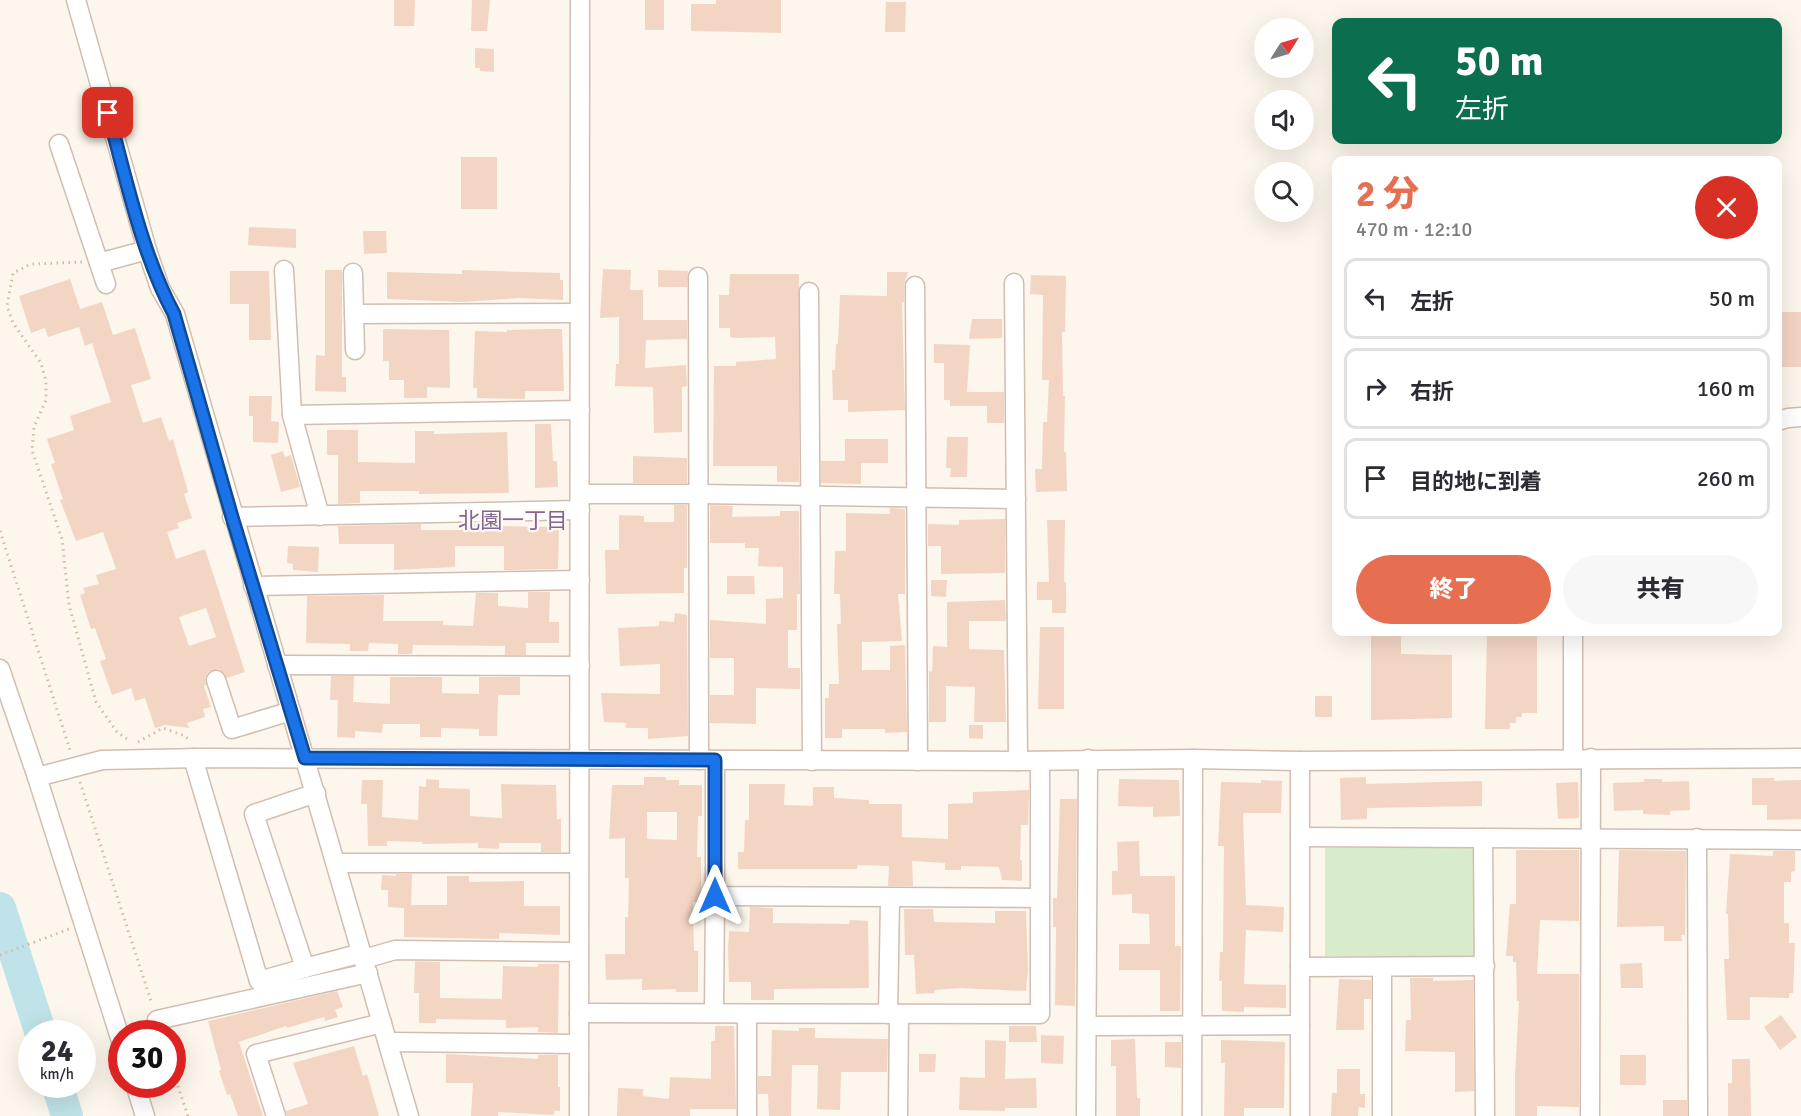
<!DOCTYPE html>
<html lang="ja">
<meta charset="utf-8">
<style>
body{margin:0;font-family:Signika,"Noto Sans JP",sans-serif;background:#f7f7f7;color:#2b2b33;height:100vh;display:flex;flex-direction:column;font-size:22px;white-space:nowrap}
*{box-sizing:border-box;margin:0}
p{font-size:20px;color:#7c7c81}
.icon{flex:none;width:33px;height:33px;fill:none;stroke:currentColor;stroke-width:2;stroke-linecap:round;stroke-linejoin:round}
.map{position:relative;flex:1;overflow:hidden}
.drawer{position:absolute;left:1332px;top:156px;width:450px;height:480px;display:flex;flex-direction:column;background:#fff;border-radius:12px;box-shadow:0 6px 24px #0002}
.drawer>*{flex:none}
.banner{position:absolute;left:1332px;top:18px;width:450px;height:126px;border-radius:12px;box-shadow:0 6px 24px #0002;background:#0b6e4f;color:#fff;overflow:hidden}
.needle{width:39px;rotate:53deg}
.fabs{position:absolute;left:1254px;top:18px;display:grid;gap:12px}
.fabs a{display:grid;place-items:center;width:60px;height:60px;border-radius:50%;background:#fff;box-shadow:0 6px 24px #0002;font-size:30px}
.speed{position:absolute;left:18px;top:1020px;display:flex;gap:12px;font-size:30px;font-weight:700;text-align:center}
.speed>*{display:grid;place-content:center;width:78px;height:78px;border-radius:50%;background:#fff;box-shadow:0 6px 24px #0002;line-height:1}
.speed small{font-size:15px;font-weight:400}
.speed .limit{border:9px solid #d22;background:#fff;color:#111}
.pin{position:absolute;display:grid;place-items:center;width:51px;height:51px;color:#fff;margin:-26px;border-radius:12px;box-shadow:0 3px 9px #0006}
.me{position:absolute;width:66px;margin:-33px;rotate:0deg;stroke-linejoin:round;filter:drop-shadow(0 0 4px #0008)}
.turn{display:flex;align-items:center;gap:21px;height:126px;padding:0 24px;font-size:27px}
.turn .icon{width:78px;height:78px;stroke-width:2.5}
.turn b{display:block;font-size:42px;line-height:51px}
.round{display:grid;place-items:center;flex:none;width:63px;height:63px;border-radius:32px;background:#f7f7f7}
.head{display:flex;align-items:center;justify-content:space-between;height:102px;padding:0 24px}
h1{font-size:36px;font-weight:800;line-height:45px;color:#e76f51}
.button{display:flex;gap:12px;margin-top:auto;padding:12px 24px}
.button a{flex:1;height:69px;border-radius:36px;background:#e76f51;color:#fff;font-size:24px;font-weight:800;line-height:69px;text-align:center}
.button a+a{background:#f7f7f7;color:#2b2b33}
ul{padding:0;list-style:none}
li{display:flex;align-items:center;gap:18px;height:81px;margin:0 12px 9px;padding:0 12px;border:3px solid #e1e1e2;border-radius:12px}
li div{flex:1}
li b{display:block;font-size:22px}
li em{font-style:normal}
.map>svg:first-child{display:block}
.green{fill:#d8ecc9}
.lines{fill:none;stroke-linecap:round;stroke-linejoin:round}
.river{stroke:#bfe3e8;stroke-width:32}
.building{fill:#f3d5c3;fill-rule:evenodd}
.minor-casing{stroke:#d1beb0;stroke-width:21}
.path{stroke:#d9b8a5;stroke-width:3;stroke-dasharray:1.5 4.5;stroke-linecap:butt}
.minor{stroke:#fff;stroke-width:18}
.route-casing{stroke:#114b97;stroke-width:15}
.route{stroke:#1a73e8;stroke-width:10}
.labels{text-anchor:middle;stroke-width:4.5;stroke-linejoin:round;paint-order:stroke}
.neighbourhood-label{font-size:22px;fill:#846695;stroke:#fffaf3}
</style>
<div class="map">
<svg width="1801" height="1116" viewBox="0 0 1801 1116">
<rect width="100%" height="100%" fill="#fdf6ec"/>
<polygon class="green" points="1475,847 1476,956 1325,956 1325,848"/>
<g class="lines">
<g class="river">
<polyline points="0,908 41,1034"/>
<polyline points="57,1084 67,1116"/>
</g>
</g>
<g class="building">
<polygon points="394,0 415,0 414,26 394,26"/>
<polygon points="472,0 490,0 487,31 471,31"/>
<rect x="645" y="0" width="19" height="30"/>
<polygon points="716,0 781,0 781,33 691,31 691,4 716,4"/>
<polygon points="886,2 906,2 905,32 885,32"/>
<polygon points="475,48 494,49 494,72 480,71 480,68 475,68"/>
<rect x="461" y="157" width="36" height="52"/>
<polygon points="249,227 296,229 296,248 248,245"/>
<polygon points="363,231 386,231 387,253 364,254"/>
<polygon points="603,269 631,270 630,290 643,290 643,320 687,320 687,339 646,340 645,368 686,365 687,386 682,387 682,432 654,433 653,387 615,386 616,364 619,364 619,317 600,318"/>
<polygon points="325,270 342,270 342,377 346,377 346,392 315,391 316,355 325,356"/>
<polygon points="462,270 560,273 560,280 563,280 563,300 519,298 462,302 387,299 387,272 462,274"/>
<polygon points="658,270 688,271 687,287 658,287"/>
<polygon points="230,271 269,271 271,340 249,340 249,304 230,304"/>
<polygon points="887,272 908,272 904,285 904,302 902,302 905,410 848,412 848,400 833,400 832,370 835,370 836,344 838,344 840,295 887,296"/>
<polygon points="730,274 799,274 799,482 777,482 777,466 713,466 714,366 736,366 736,362 776,359 775,337 736,338 730,337 730,328 719,328 719,295 729,295"/>
<polygon points="1031,275 1066,276 1065,332 1062,332 1063,396 1065,396 1064,452 1066,452 1067,491 1036,492 1035,469 1042,469 1043,422 1047,422 1049,380 1042,380 1043,295 1030,294"/>
<path d="M70,279l10,30 22,-7 11,33 22,-7 16,51 -20,6 12,38 18,-6 8,24 4,-2 15,53 -4,2 8,24 -15,5 2,5 -12,4 9,27 29,-10 40,123 -18,6 -8,-9 -11,3 -3,6 1,7 -2,1 7,21 -8,2 2,8 -18,6 2,5 -24,-3 -10,3 -10,-30 -10,3 -4,-13 -19,7 -12,-34 6,-2 -11,-31 -4,1 -11,-34 5,-2 -2,-5 16,-4 -3,-9 20,-6 -13,-37 -27,9 -16,-41 3,-1 -12,-35 4,-1 -8,-24 27,-9 -4,-14 41,-14 -19,-59 -7,3 -6,-19 -31,10 -3,-9 -14,5 -12,-37zM206,608l10,29 -27,9 -10,-29z"/>
<rect x="1778" y="312" width="23" height="55"/>
<polygon points="972,319 1002,319 1002,338 969,339"/>
<polygon points="383,329 449,330 450,388 427,387 427,398 404,398 404,380 389,380 389,361 383,361"/>
<polygon points="544,329 562,329 564,391 525,391 525,399 477,398 477,388 473,388 475,331 507,332 507,330"/>
<polygon points="934,344 970,345 967,392 1004,392 1004,423 987,423 987,406 950,406 950,400 944,400 944,363 934,363"/>
<polygon points="249,396 272,396 271,421 279,422 278,443 253,442 253,416 249,416"/>
<polygon points="535,424 551,424 553,461 557,461 558,487 535,488"/>
<polygon points="327,430 358,430 358,462 415,463 415,431 434,431 434,434 507,432 509,493 419,494 419,491 360,491 360,503 338,504 338,455 327,455"/>
<polygon points="947,437 968,437 967,477 950,477 951,468 946,468"/>
<polygon points="845,439 888,439 888,463 861,463 861,484 821,483 821,461 845,461"/>
<polygon points="283,451 285,457 291,455 300,487 281,492 271,455"/>
<polygon points="633,456 687,458 687,483 633,483"/>
<polygon points="674,505 687,505 687,568 684,568 684,593 606,594 605,550 619,550 619,515 644,516 644,522 674,522"/>
<polygon points="710,505 733,506 732,517 780,516 780,511 799,511 800,594 797,594 797,630 788,630 788,668 800,668 800,689 756,688 756,724 710,723 710,695 734,695 734,658 710,658 710,620 766,624 766,599 783,598 783,567 758,566 759,548 745,548 745,543 710,543"/>
<polygon points="890,508 905,509 905,594 898,594 902,641 862,642 862,670 890,670 890,646 905,645 907,732 885,733 885,729 842,729 842,738 825,738 825,698 829,698 829,684 839,684 837,624 841,624 840,594 834,594 835,551 846,551 846,513 890,514"/>
<polygon points="1005,519 1005,573 941,574 941,546 928,546 928,524 959,525 959,520"/>
<polygon points="1047,520 1065,520 1064,582 1066,582 1066,613 1052,613 1052,600 1037,600 1037,582 1049,582"/>
<polygon points="488,523 488,526 559,527 558,569 504,570 504,546 455,546 455,567 394,570 394,544 339,544 338,526 421,524 421,530 462,530 462,524"/>
<polygon points="288,546 319,547 318,572 293,570 293,564 287,563"/>
<polygon points="727,576 754,576 755,594 727,594"/>
<polygon points="931,580 947,580 946,597 931,596"/>
<polygon points="528,592 550,592 549,622 559,622 559,643 526,643 526,655 505,655 505,646 413,645 412,654 398,654 398,644 369,643 368,651 350,651 350,644 306,643 307,596 384,595 383,621 443,621 443,625 473,626 476,593 498,593 498,606 528,608"/>
<polygon points="1005,600 1006,621 969,621 969,649 1004,650 1006,722 974,722 975,687 946,686 946,722 929,722 929,671 932,672 933,646 947,647 947,602"/>
<polygon points="675,613 687,615 688,736 648,739 648,728 626,728 626,723 604,722 601,693 660,694 660,664 620,666 618,628 659,626 659,621 674,622"/>
<polygon points="1040,627 1064,627 1064,709 1038,709"/>
<polygon points="1371,632 1401,632 1401,654 1452,655 1452,718 1371,720"/>
<polygon points="1487,632 1537,632 1537,713 1522,713 1522,717 1516,717 1516,723 1510,723 1510,729 1485,729"/>
<polygon points="331,676 354,676 353,702 390,704 390,677 442,677 442,693 479,694 479,677 520,677 520,695 498,695 497,736 479,736 479,729 441,728 441,737 420,737 420,724 383,724 382,733 355,731 355,738 337,737 338,700 330,700"/>
<rect x="1315" y="696" width="17" height="21"/>
<polygon points="969,725 983,725 983,739 969,738"/>
<path d="M644,777h22v3h13v5h23v31h-4l-1,41h4v45h-8l1,49h4v41h-22v-3l-34,1v-11l-36,1 -1,-26h20v-37h3l1,-39h-4v-40l-16,1 3,-54h32zM647,812h30v28l-30,-1z"/>
<polygon points="1366,777 1366,784 1482,781 1482,806 1367,808 1367,819 1341,820 1340,778"/>
<polygon points="1752,778 1774,778 1774,781 1801,780 1801,819 1767,820 1767,805 1752,805"/>
<polygon points="426,779 439,780 439,788 470,789 470,816 502,818 501,784 556,785 557,819 561,819 561,852 541,852 541,843 499,843 499,849 478,848 478,843 422,844 422,842 387,841 387,846 368,846 367,804 361,804 362,780 383,780 382,817 418,820 419,786 426,787"/>
<polygon points="1119,779 1179,780 1180,816 1153,817 1153,807 1118,806"/>
<polygon points="1644,779 1662,779 1662,782 1689,781 1690,810 1670,811 1670,815 1643,814 1643,810 1614,811 1613,783 1644,782"/>
<polygon points="1261,780 1282,781 1281,813 1243,813 1246,905 1284,907 1283,932 1246,930 1244,984 1286,985 1286,1008 1244,1007 1244,1012 1222,1011 1222,981 1219,981 1220,952 1223,952 1224,846 1218,846 1221,782 1261,783"/>
<polygon points="1578,782 1579,818 1558,819 1556,783"/>
<polygon points="749,784 785,784 784,805 813,806 813,787 834,787 834,798 869,800 869,804 902,804 902,837 948,839 948,804 973,803 973,792 1029,790 1028,825 1021,825 1020,860 1022,860 1022,881 1002,880 999,867 961,866 961,870 945,870 945,863 912,861 913,886 888,886 889,866 858,865 857,869 738,869 738,852 744,852 745,820 749,820"/>
<polygon points="1060,799 1077,799 1075,1006 1055,1005 1056,927 1053,927 1053,898 1057,898"/>
<polygon points="1139,841 1140,876 1175,876 1175,946 1181,946 1180,1011 1160,1011 1160,970 1119,970 1119,944 1150,944 1149,914 1132,913 1132,894 1112,895 1112,871 1118,871 1117,842"/>
<polygon points="1516,850 1579,850 1579,921 1540,920 1537,974 1579,974 1579,1107 1537,1106 1537,1116 1515,1116 1515,1075 1519,1001 1517,1001 1516,962 1513,962 1513,956 1506,956 1510,904 1516,904"/>
<polygon points="1619,850 1686,851 1685,935 1681,935 1682,941 1664,941 1664,926 1617,927"/>
<polygon points="1773,851 1795,851 1795,871 1791,872 1791,882 1784,882 1784,923 1789,923 1789,943 1795,943 1793,993 1789,993 1789,998 1750,997 1750,1020 1727,1020 1724,959 1729,959 1728,914 1726,914 1730,854 1773,856"/>
<polygon points="396,874 412,874 411,905 447,905 447,876 469,876 469,882 524,881 524,906 560,906 560,935 499,933 499,939 404,937 404,908 388,907 388,890 381,890 382,875 396,876"/>
<polygon points="750,907 773,908 773,923 849,924 850,920 868,921 869,988 774,989 774,1000 751,1000 751,982 729,982 728,949 729,931 749,932"/>
<polygon points="904,909 933,909 934,922 995,923 995,911 1026,911 1028,970 1026,991 960,988 934,990 935,993 916,994 914,955 905,955"/>
<polygon points="415,961 440,962 440,998 502,999 503,966 538,967 538,964 559,964 558,1033 538,1032 538,1027 506,1028 506,1020 436,1019 436,1023 419,1023 419,993 414,993"/>
<polygon points="1642,963 1643,988 1621,988 1620,964"/>
<polygon points="1410,978 1433,978 1433,981 1473,980 1474,1091 1455,1092 1455,1052 1405,1051 1406,1020 1411,1020"/>
<polygon points="1339,979 1371,980 1371,999 1364,999 1364,1030 1336,1030"/>
<polygon points="337,991 343,1007 335,1010 338,1017 325,1021 324,1017 287,1028 286,1026 239,1042 263,1116 238,1116 230,1094 227,1095 219,1071 221,1070 208,1021"/>
<polygon points="1781,1015 1797,1037 1780,1050 1764,1027"/>
<polygon points="715,1026 734,1026 736,1109 690,1109 690,1116 617,1116 618,1088 643,1089 643,1096 669,1099 670,1077 711,1079 711,1041 715,1041"/>
<polygon points="1009,1026 1036,1026 1037,1042 1009,1042"/>
<polygon points="799,1028 815,1028 815,1038 888,1039 887,1072 841,1072 840,1110 817,1109 818,1065 792,1065 791,1116 769,1116 768,1094 758,1094 758,1076 771,1076 772,1030 799,1031"/>
<polygon points="1041,1035 1064,1036 1063,1064 1041,1063"/>
<polygon points="1135,1039 1137,1098 1140,1098 1140,1116 1116,1116 1116,1066 1111,1066 1111,1040"/>
<polygon points="985,1040 1006,1041 1005,1079 1036,1078 1037,1108 1005,1108 1005,1111 959,1110 960,1077 985,1078"/>
<polygon points="1221,1040 1285,1042 1284,1108 1244,1108 1244,1116 1224,1116 1225,1063 1221,1063"/>
<polygon points="1165,1042 1181,1042 1181,1068 1165,1067"/>
<polygon points="354,1046 363,1076 367,1074 379,1116 287,1116 286,1111 308,1104 293,1063"/>
<polygon points="446,1054 538,1059 538,1055 558,1055 558,1087 560,1087 560,1111 554,1111 554,1115 498,1112 498,1116 471,1116 473,1083 446,1083"/>
<polygon points="919,1054 936,1054 935,1072 919,1072"/>
<rect x="1620" y="1055" width="26" height="30"/>
<polygon points="1732,1059 1750,1059 1751,1116 1728,1116 1728,1083 1732,1083"/>
<polygon points="1337,1069 1360,1069 1360,1094 1365,1094 1365,1108 1359,1107 1358,1116 1331,1116 1332,1093 1337,1093"/>
<rect x="1663" y="1100" width="24" height="16"/>
</g>
<g class="lines">
<defs>
<g id="minor">
<polyline points="76,0 147,250 160,288 175,314 409,1116"/>
<polyline points="59,144 106,284"/>
<polyline points="99,263 147,250"/>
<polyline points="284,270 292,415 320,516"/>
<polyline points="353,273 355,350"/>
<polyline points="698,277 699,760"/>
<polyline points="1014,283 1018,761"/>
<polyline points="915,286 918,761"/>
<polyline points="809,292 812,761"/>
<polyline points="354,314 579,313"/>
<polyline points="292,415 580,410"/>
<polyline points="1778,421 1788,418 1801,417"/>
<polyline points="580,494 698,494 1016,499"/>
<polyline points="232,517 580,510"/>
<polyline points="253,586 580,580"/>
<polyline points="1573,632 1573,758"/>
<polyline points="277,665 580,666"/>
<polyline points="0,669 37,777 122,1044"/>
<polyline points="216,680 232,729 291,711"/>
<polyline points="193,758 259,981 305,968"/>
<polyline points="715,760 715,896 1040,898"/>
<polyline points="37,777 102,760 201,758 1018,761 1193,759 1300,761 1801,758"/>
<polyline points="316,793 254,814 305,968 362,953"/>
<polyline points="1300,837 1801,840"/>
<polyline points="1483,838 1485,1116"/>
<polyline points="1697,838 1698,1116"/>
<polyline points="337,863 579,863"/>
<polyline points="364,959 395,950 579,952"/>
<polyline points="1300,967 1485,966"/>
<polyline points="579,1013 1040,1014 1040,761"/>
<polyline points="714,1013 715,896"/>
<polyline points="747,1014 747,1116"/>
<polyline points="888,1014 890,899"/>
<polyline points="157,1020 368,973"/>
<polyline points="1087,1026 1300,1025"/>
<polyline points="388,1042 579,1044"/>
<polyline points="135,1084 145,1116"/>
<polyline points="276,1116 256,1054 382,1023"/>
<polyline points="579,1116 580,0"/>
<polyline points="898,1116 899,1014"/>
<polyline points="1086,1116 1088,759"/>
<polyline points="1192,1116 1193,759"/>
<polyline points="1300,1116 1300,761"/>
<polyline points="1382,1116 1382,967"/>
<polyline points="1590,1116 1591,758"/>
</g>
</defs>
<use href="#minor" class="minor-casing"/>
<g class="path">
<polyline points="82,262 31,264 13,273 7,306 13,323 41,363 46,381 46,400 34,427 32,450 62,539 69,605 96,702 117,732 130,741"/>
<polyline points="0,531 70,750"/>
<polyline points="138,742 163,728 185,736 190,741"/>
<polyline points="80,782 152,1004"/>
<polyline points="0,955 69,929"/>
<polyline points="172,1069 188,1116"/>
</g>
<use href="#minor" class="minor"/>
</g>
<g class="lines">
<defs>
<path id="route" d="M108,113c19,68 33,139 66,201l58,203 73,241 410,2v136"/>
</defs>
<use href="#route" class="route-casing"/>
<use href="#route" class="route"/>
</g>
<g class="labels">
<g class="neighbourhood-label">
<text x="513" y="528">北園一丁目</text>
</g>
</g>
</svg>
<div class="fabs">
<a><svg class="needle" viewBox="-14 -14 28 28"><path d="M0-13l5 13h-10z" fill="#e53935"/><path d="M0 13l5-13h-10z" fill="#7c7c81"/></svg></a>
<a><svg class="icon" aria-label="sound" viewBox="0 0 24 24"><path d="M4 9h4l5-4v14l-5-4H4zM17 9q2 3 0 6"/></svg></a>
<a><svg class="icon" aria-label="search" viewBox="0 0 24 24"><circle cx="10" cy="10" r="6"/><path d="M15 15l6 6"/></svg></a>
</div>
<div class="speed"><div>24<small>km/h</small></div><div class="limit">30</div></div>
<div class="pin" style="left:108px;top:113px;background:#d93025"><svg class="icon" aria-label="arrive" viewBox="0 0 24 24"><path d="M6 21V4h12l-3 4 3 4H6"/></svg></div>
<svg class="me" style="left:715px;top:896px" viewBox="-20 -20 40 40"><path d="M0-17L14 15 0 8-14 15z" fill="#1a73e8" stroke="#fff" stroke-width="4"/></svg>
<div class="banner">
<div class="turn"><svg class="icon" aria-label="left" viewBox="0 0 24 24"><path d="M17 20v-9H6M10 6l-5 5 5 5"/></svg><div><b>50 m</b>左折</div></div>
</div>
<section class="drawer">
<div class="head"><div><h1>2 分</h1><p>470 m · 12:10</p></div><a class="round" style="background:#d93025;color:#fff"><svg class="icon" aria-label="close" viewBox="0 0 24 24"><path d="M6 6l12 12M18 6L6 18"/></svg></a></div>
<ul>
<li><svg class="icon" aria-label="left" viewBox="0 0 24 24"><path d="M17 20v-9H6M10 6l-5 5 5 5"/></svg><div><b>左折</b></div><em>50 m</em></li>
<li><svg class="icon" aria-label="right" viewBox="0 0 24 24"><path d="M7 20v-9h11M14 6l5 5-5 5"/></svg><div><b>右折</b></div><em>160 m</em></li>
<li><svg class="icon" aria-label="arrive" viewBox="0 0 24 24"><path d="M6 21V4h12l-3 4 3 4H6"/></svg><div><b>目的地に到着</b></div><em>260 m</em></li>
</ul>
<div class="button"><a>終了</a><a>共有</a></div>
</section>
</div>
